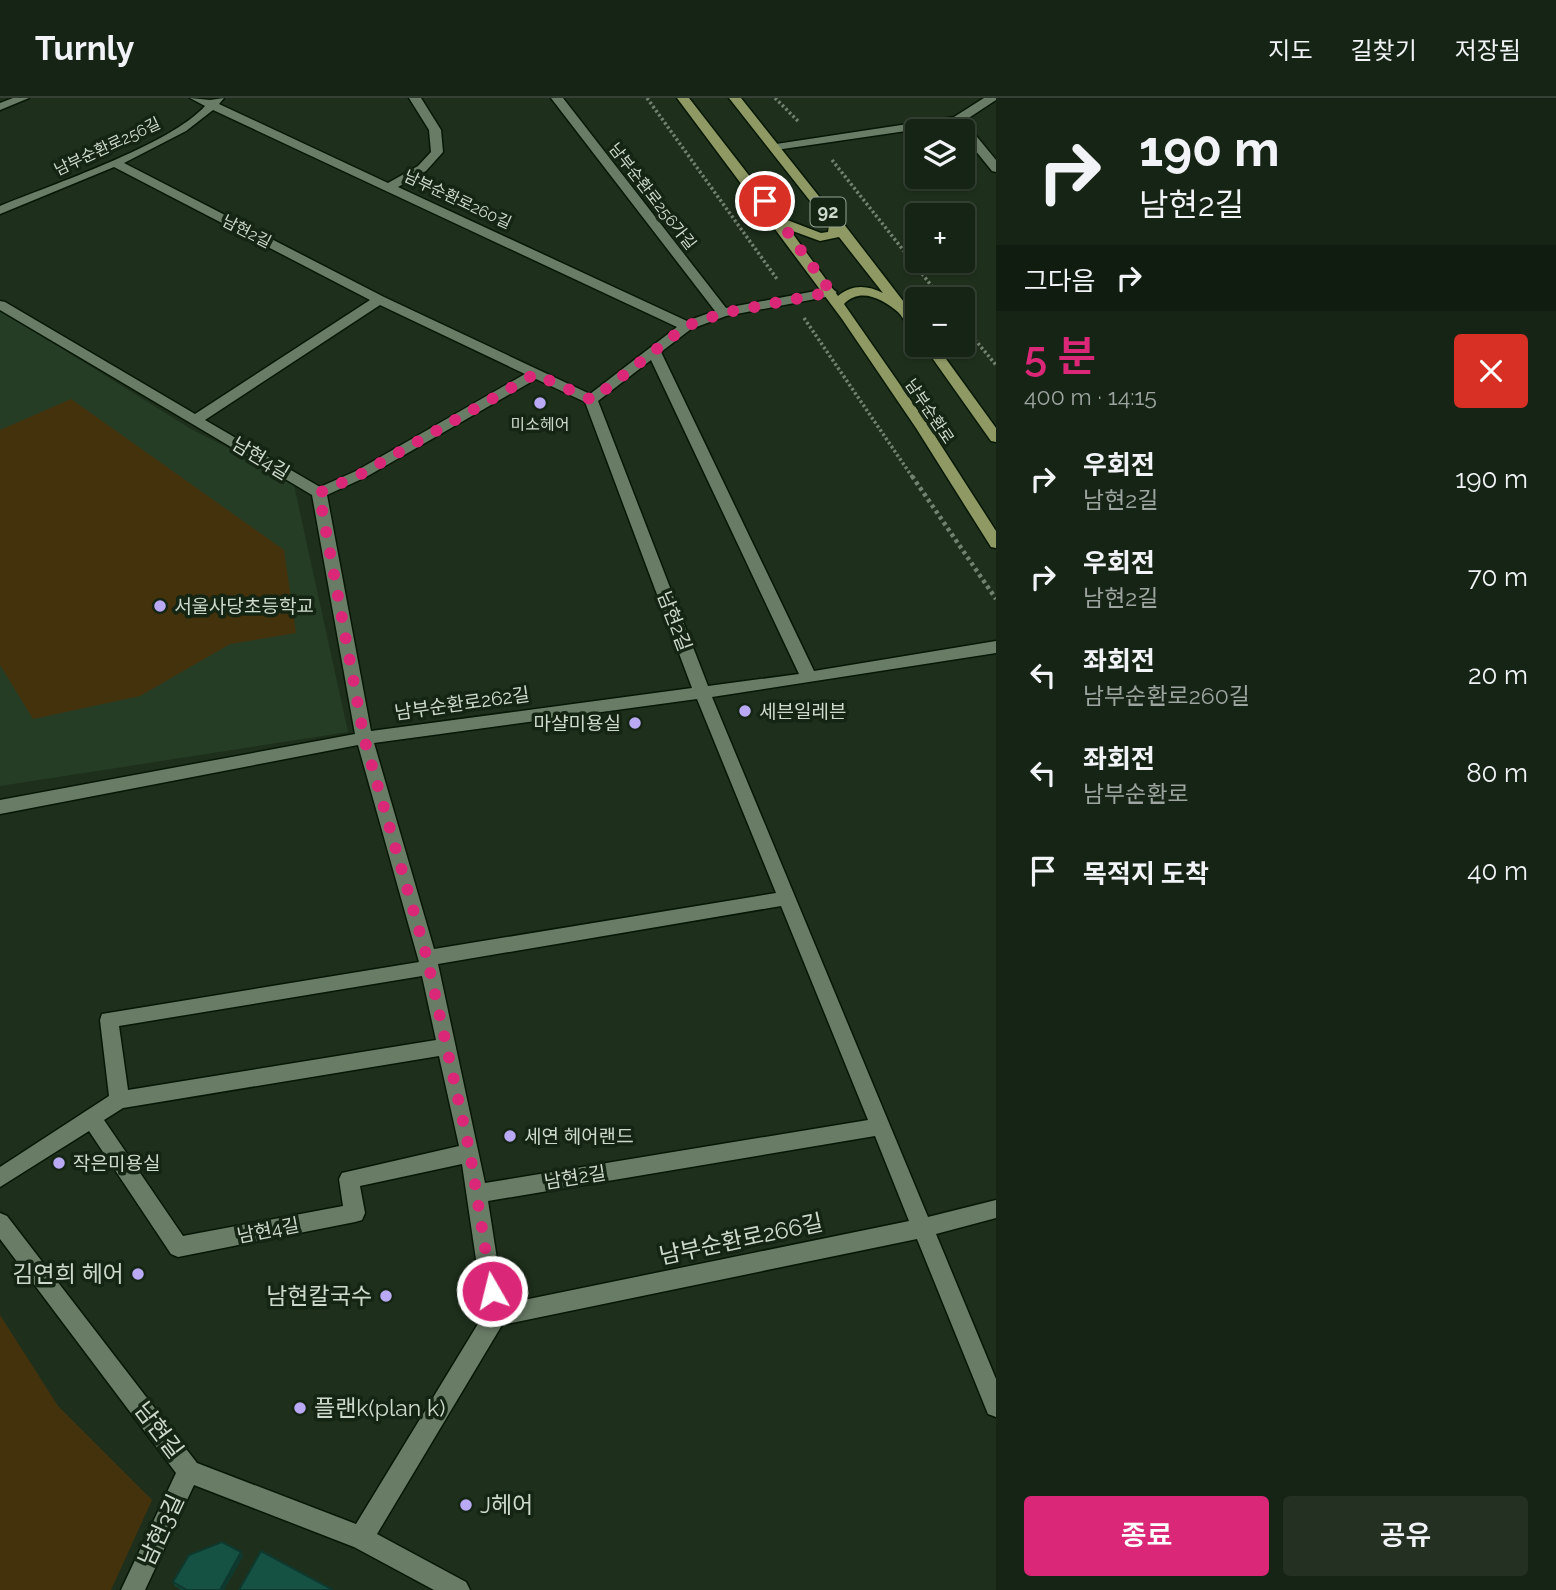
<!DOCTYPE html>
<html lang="ko">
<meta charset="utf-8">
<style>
body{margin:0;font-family:Raleway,"Noto Sans KR",sans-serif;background:#233022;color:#f1f3f6;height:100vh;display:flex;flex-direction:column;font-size:26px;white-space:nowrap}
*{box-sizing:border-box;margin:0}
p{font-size:23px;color:#9ea4a0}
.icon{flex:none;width:38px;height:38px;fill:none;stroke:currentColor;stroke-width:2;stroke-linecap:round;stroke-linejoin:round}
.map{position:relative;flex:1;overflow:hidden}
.sheet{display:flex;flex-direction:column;background:#162415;width:560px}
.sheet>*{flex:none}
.top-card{background:#162415;color:#f1f3f6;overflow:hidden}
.tools{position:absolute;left:905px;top:21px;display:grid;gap:14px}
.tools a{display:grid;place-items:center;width:70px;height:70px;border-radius:7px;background:#162415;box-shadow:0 2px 5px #0004,0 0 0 2px #354134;font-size:35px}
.pin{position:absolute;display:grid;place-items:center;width:60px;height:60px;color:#fff;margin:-30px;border:4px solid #fff;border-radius:50%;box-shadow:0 2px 7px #0007}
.me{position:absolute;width:77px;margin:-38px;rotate:352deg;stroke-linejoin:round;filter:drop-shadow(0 0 5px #0008)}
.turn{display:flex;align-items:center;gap:24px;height:147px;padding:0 28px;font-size:32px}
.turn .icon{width:91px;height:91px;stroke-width:2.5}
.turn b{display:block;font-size:49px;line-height:60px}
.then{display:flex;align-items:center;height:66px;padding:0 28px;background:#0003;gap:14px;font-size:26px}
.round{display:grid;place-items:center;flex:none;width:74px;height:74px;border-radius:7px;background:#233022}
.head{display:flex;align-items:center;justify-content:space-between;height:119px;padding:0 28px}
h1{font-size:42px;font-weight:600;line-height:52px;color:#db2777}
.primary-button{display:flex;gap:14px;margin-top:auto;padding:14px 28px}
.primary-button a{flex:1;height:80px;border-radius:7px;background:#db2777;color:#fff;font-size:28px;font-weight:600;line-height:80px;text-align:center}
.primary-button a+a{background:#233022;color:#f1f3f6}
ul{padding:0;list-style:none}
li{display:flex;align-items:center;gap:21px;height:98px;padding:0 28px}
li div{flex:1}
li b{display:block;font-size:26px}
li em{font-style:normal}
header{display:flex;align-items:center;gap:42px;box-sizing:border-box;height:98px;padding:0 35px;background:#162415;border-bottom:2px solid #354134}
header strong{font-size:33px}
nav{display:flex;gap:38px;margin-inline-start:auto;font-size:24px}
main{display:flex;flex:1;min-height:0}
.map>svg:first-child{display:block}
.built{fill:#263d25}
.green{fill:#44320d}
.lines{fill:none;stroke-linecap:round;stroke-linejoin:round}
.minor-casing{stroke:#071706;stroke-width:3}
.major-casing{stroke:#071706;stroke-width:3}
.path-far1{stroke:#728170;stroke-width:3.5;stroke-dasharray:2.5 2.5;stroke-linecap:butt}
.path{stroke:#728170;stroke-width:4.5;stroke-dasharray:3.5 3.5;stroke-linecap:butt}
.minor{fill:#697d66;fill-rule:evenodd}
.major{fill:#8e9964;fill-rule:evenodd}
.wall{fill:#12473a}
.shaded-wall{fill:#0f392f}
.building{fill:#155243;stroke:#0f392f;stroke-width:2}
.route{stroke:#db2777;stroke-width:12;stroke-dasharray:0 21.6}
.poi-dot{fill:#baaaf6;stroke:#142613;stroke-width:2.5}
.labels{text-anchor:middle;stroke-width:7;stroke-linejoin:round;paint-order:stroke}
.far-street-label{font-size:16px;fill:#ced9cd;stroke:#142613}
.far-poi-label{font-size:16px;fill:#ced9cd;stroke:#142613}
.shield{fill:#142613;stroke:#96a395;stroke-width:2}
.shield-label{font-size:18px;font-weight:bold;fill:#ced9cd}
.street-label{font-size:19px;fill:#ced9cd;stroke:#142613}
.poi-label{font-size:19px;fill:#ced9cd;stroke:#142613;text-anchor:start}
.near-street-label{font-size:23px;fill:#ced9cd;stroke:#142613}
.near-poi-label{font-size:23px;fill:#ced9cd;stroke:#142613;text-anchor:end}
</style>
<header>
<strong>Turnly</strong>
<nav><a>지도</a><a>길찾기</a><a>저장됨</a></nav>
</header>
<main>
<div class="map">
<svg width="996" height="1492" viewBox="0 0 996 1492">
<rect width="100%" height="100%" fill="#1e301c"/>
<polygon class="built" points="0,212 191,331 293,383 348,634 0,688"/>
<g class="green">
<polygon points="71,301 284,452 296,535 230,546 140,598 33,621 0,567 0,332"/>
<polygon points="0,1217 58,1308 152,1402 111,1492 0,1492"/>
</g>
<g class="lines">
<defs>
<g id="minor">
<polygon points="13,0 29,0 0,12 0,5"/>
<path d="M190,0l20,2 14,-2 -5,6 169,79 30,-17 13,-14 -2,-22 -20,-32h12l20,32 2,22 -17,19 -28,16 289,134 28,-10 -164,-213h12l163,210 105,-20 6,4 -6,4 -105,20 -35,13 -30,23 153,319 182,-30v12l-284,44 216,520 68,-17v18l-60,16 60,145v38l-8,-3 -71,-175 -415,86 -125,209 89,48 4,8h-36l-80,-43 -160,-62 -49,105h-24l55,-117 -176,-234v-26l7,3 190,247 159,61 128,-210 -22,-150 -102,22 5,27 -3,7 -7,2 -177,35 -7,-3 -82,-123 -89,56v-20l109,-71 -9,-76 2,-6 317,-52 -61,-217 -358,69v-14l355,-66 -43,-239 -312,-185v-9l5,1 190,112 175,-114 -256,-133 -114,47v-8c51,-21 170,-61 205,-100zM213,12l464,217 -87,67 -206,-97 -260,-134 62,-32zM380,207l145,69 -169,97 -36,16 -115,-67zM651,262l148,314 -91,12 -110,-285zM536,281l49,23 107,286 -321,43 -44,-236 39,-18zM697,601l79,194 -342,56 -60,-206zM781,808l87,214 -383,63 -47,-219zM422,878l14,64 -308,50 -9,-64zM439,958l20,90 -117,27 -3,6 4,27 -160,30 -79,-116 19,-12zM875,1038l34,85 -405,83 -16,-103z"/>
<polygon points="984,0 996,0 996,2 964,23 996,62 996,74 992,73 954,26 776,52 770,49 776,46 954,19"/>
</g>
<g id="major">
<path d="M677,0h12l93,120 39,15 7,-1 1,-7 -100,-127h12l96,121h3l77,100v13c-10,-3 -12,-13 -19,-20 -16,-13 -37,-25 -54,-8l84,121 68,106v17l-5,-1 -75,-119 -74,-109zM790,132l30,11 19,-4 44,56c-16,-8 -31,-9 -45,3z"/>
<polygon points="923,247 936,247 996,330 996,344 991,343"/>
</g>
</defs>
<use href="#minor" class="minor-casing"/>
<use href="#major" class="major-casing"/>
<g class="path-far1">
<polyline points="647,0 777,181"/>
<polyline points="775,0 799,24"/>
<polyline points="832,62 942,201"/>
<polyline points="804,220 913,380"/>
<polyline points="962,226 996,267"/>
</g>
<polyline class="path" points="912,378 996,501"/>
<use href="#minor" class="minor"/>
<use href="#major" class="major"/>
</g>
<polygon class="wall" points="241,1454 243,1458 224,1492 182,1492 175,1488 173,1484"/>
<polygon class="shaded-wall" points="241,1454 243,1458 224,1492 220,1492"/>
<g class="building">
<polygon points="222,1444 241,1454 220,1492 187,1492 173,1484 189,1457"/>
<polygon points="261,1453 333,1492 239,1492"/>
</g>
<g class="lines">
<polyline class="route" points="492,1193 470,1055 427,860 364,640 319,395 361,376 535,276 592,302 686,228 723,215 831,194 765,103"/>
</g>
<g class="poi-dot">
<circle cx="540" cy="305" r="7"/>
<circle cx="160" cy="508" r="7"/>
<circle cx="745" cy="613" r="7"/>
<circle cx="635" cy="625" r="7"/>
<circle cx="510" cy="1038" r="7"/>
<circle cx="59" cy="1065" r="7"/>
<circle cx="138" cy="1176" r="7"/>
<circle cx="386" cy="1198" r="7"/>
<circle cx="300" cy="1310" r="7"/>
<circle cx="466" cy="1407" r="7"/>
</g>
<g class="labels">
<g class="far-street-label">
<text transform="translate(107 48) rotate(-25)" y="6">남부순환로256길</text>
<text transform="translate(653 98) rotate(52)" y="6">남부순환로256가길</text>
<text transform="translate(458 101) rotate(25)" y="6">남부순환로260길</text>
<text transform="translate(247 133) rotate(27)" y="6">남현2길</text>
<text transform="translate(930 313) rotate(56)" y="6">남부순환로</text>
</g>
<g class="far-poi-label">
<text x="540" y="332">미소헤어</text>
</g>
<rect class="shield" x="810.5" y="99.5" width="35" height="29" rx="5"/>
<g class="shield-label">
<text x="828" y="120">92</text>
</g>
<g class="street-label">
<text transform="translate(261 360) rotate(31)" y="7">남현4길</text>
<text transform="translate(675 523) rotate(69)" y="7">남현2길</text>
<text transform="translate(462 605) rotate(-8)" y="7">남부순환로262길</text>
<text transform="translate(575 1079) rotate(-9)" y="7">남현2길</text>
<text transform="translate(268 1132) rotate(-11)" y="7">남현4길</text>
</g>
<g class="poi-label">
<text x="174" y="515">서울사당초등학교</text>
<text x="759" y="620">세븐일레븐</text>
<text x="621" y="632" text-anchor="end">마샬미용실</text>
<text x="524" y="1045">세연 헤어랜드</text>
<text x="73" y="1072">작은미용실</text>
</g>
<g class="near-street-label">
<text transform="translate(741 1141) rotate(-12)" y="8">남부순환로266길</text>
<text transform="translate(159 1332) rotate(53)" y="8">남현길</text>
<text transform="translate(161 1432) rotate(-65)" y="8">남현3길</text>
</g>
<g class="near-poi-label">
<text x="124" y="1184">김연희 헤어</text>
<text x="372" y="1206">남현칼국수</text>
<text x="314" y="1318" text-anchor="start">플랜k(plan k)</text>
<text x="480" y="1415" text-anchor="start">J헤어</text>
</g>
</g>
</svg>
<div class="tools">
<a><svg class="icon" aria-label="layers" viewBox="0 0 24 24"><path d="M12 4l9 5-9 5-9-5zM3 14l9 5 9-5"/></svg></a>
<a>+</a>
<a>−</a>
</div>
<div class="pin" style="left:765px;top:103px;background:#d93025"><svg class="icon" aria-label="arrive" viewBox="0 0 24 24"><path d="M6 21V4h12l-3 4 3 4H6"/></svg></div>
<svg class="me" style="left:492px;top:1193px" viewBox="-20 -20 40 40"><circle r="17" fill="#db2777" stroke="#fff" stroke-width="3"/><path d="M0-11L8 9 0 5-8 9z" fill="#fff"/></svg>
</div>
<section class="sheet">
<div class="top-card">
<div class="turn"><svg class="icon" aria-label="right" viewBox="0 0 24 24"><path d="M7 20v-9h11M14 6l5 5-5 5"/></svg><div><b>190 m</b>남현2길</div></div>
<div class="then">그다음<svg class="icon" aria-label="right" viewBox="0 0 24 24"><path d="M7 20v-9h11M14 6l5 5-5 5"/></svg></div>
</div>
<div class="head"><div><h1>5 분</h1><p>400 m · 14:15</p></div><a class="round" style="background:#d93025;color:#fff"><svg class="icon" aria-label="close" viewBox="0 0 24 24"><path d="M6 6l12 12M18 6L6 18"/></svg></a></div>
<ul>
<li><svg class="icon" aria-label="right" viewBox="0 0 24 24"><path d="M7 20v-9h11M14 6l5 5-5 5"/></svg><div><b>우회전</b><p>남현2길</p></div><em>190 m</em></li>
<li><svg class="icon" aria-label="right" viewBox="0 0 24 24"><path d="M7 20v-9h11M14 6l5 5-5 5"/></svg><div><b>우회전</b><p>남현2길</p></div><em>70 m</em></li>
<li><svg class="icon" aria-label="left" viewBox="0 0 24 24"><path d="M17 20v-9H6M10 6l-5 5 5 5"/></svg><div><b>좌회전</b><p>남부순환로260길</p></div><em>20 m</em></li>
<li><svg class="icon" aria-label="left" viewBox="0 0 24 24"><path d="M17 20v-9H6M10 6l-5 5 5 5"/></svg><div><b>좌회전</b><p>남부순환로</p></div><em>80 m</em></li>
<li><svg class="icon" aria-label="arrive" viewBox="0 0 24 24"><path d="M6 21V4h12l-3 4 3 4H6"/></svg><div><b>목적지 도착</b></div><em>40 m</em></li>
</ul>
<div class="primary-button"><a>종료</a><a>공유</a></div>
</section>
</main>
